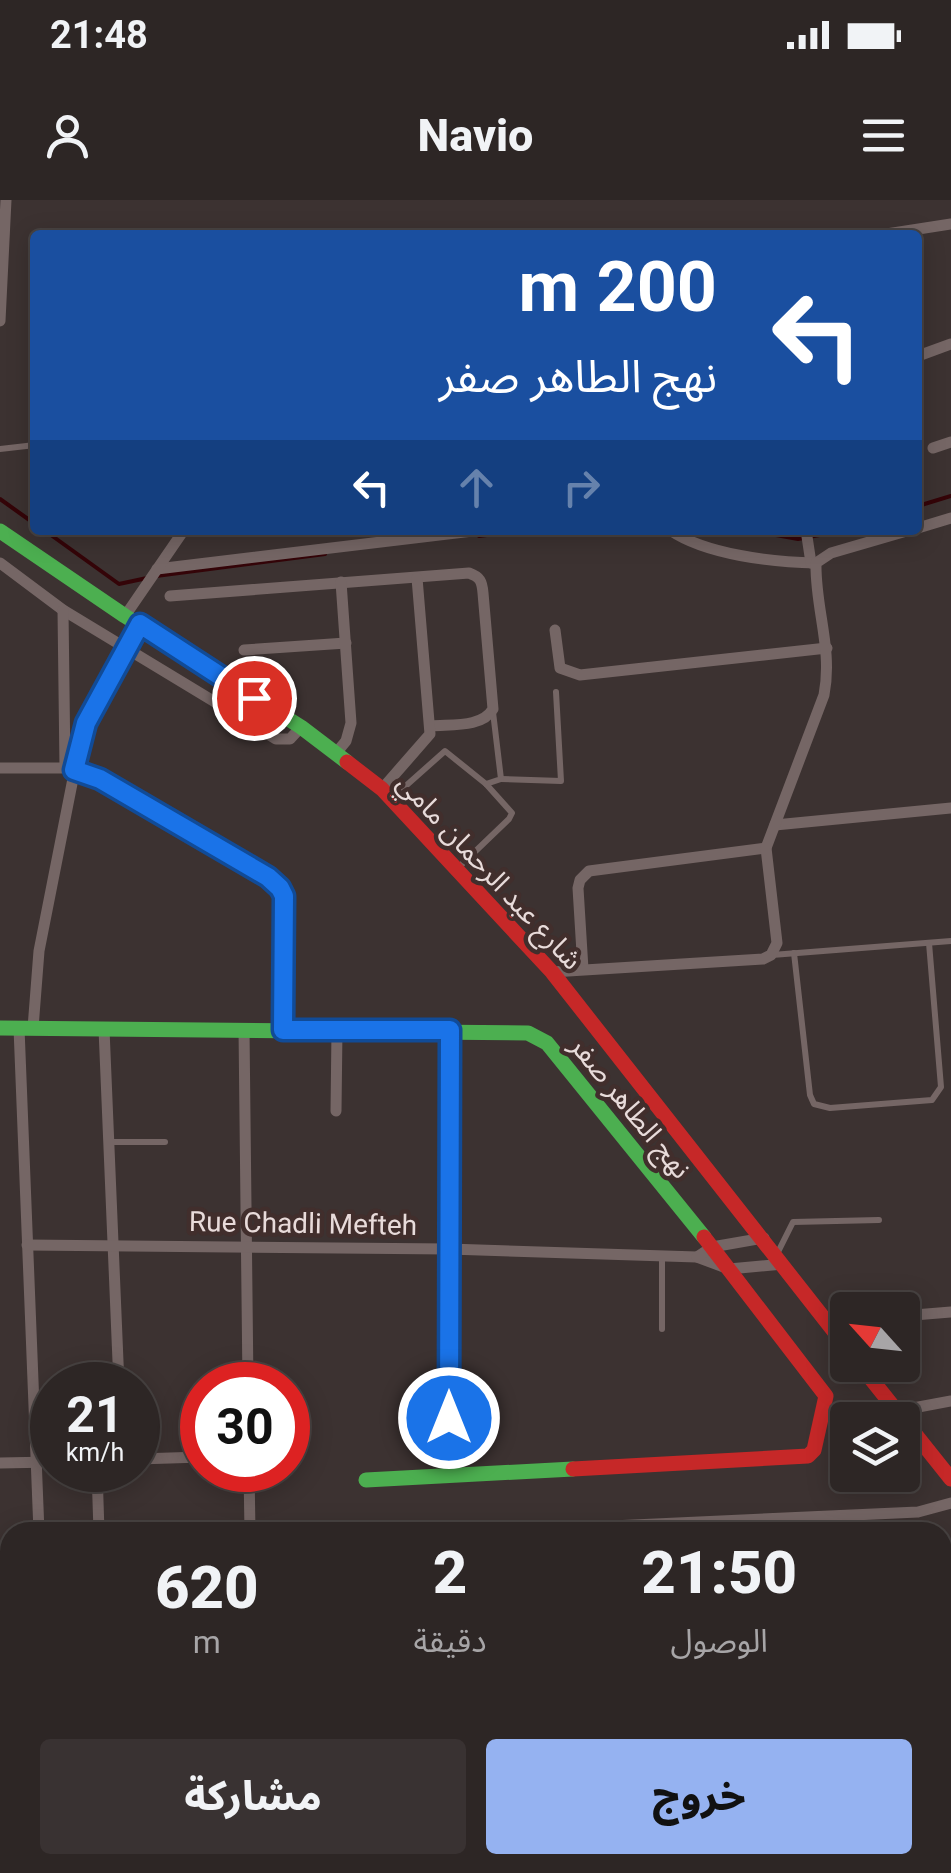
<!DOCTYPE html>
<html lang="ar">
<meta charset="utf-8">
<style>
body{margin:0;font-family:Roboto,"Noto Sans Arabic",sans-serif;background:#393232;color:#f1f3f6;direction:rtl;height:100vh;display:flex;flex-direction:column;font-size:38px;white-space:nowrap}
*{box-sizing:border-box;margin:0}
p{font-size:32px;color:#a7a5a7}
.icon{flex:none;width:55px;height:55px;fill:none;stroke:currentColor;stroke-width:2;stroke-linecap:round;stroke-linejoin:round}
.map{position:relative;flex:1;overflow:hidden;direction:ltr}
.sheet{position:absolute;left:0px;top:1322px;width:952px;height:352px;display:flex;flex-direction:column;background:#2d2625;border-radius:30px 30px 0 0;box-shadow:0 5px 25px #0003,0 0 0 2px #484342;direction:rtl}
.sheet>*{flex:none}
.hud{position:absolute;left:30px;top:30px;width:892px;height:305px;border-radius:10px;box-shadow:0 5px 25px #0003,0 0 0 2px #484342;direction:rtl;background:#1a4fa0;color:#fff;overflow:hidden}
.needle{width:65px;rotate:297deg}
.fabs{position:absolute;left:830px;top:1092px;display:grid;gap:20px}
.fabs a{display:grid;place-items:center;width:90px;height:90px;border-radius:10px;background:#2d2625;box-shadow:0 5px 25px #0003,0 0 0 2px #484342;font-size:50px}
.speed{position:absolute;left:30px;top:1162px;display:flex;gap:20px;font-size:50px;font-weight:700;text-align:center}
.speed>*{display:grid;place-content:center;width:130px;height:130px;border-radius:50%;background:#2d2625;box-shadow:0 5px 25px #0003,0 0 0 2px #484342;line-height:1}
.speed small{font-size:25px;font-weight:400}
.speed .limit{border:15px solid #d22;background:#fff;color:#111}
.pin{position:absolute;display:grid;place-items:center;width:85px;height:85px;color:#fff;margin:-42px;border:5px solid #fff;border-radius:50%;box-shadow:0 2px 10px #0007}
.me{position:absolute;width:110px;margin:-55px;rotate:0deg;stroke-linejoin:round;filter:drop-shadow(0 0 8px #0008)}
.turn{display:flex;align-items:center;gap:35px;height:210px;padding:0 40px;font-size:45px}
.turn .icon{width:130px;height:130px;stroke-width:2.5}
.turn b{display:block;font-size:70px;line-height:85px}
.lanes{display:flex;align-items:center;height:95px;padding:0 40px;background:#0003;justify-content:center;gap:50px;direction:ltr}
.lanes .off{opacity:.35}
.eta{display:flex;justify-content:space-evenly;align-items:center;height:170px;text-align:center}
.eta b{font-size:60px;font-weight:800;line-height:70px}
.button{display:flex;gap:20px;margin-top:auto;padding:20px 40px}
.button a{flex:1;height:115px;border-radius:10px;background:#95b2f1;color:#111;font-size:40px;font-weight:800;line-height:115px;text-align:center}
.button a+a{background:#393232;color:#f1f3f6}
.status{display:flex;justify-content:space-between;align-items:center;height:70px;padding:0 50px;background:#2d2625;direction:ltr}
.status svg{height:28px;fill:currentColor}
header{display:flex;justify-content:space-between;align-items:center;height:130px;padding:0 40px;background:#2d2625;font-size:45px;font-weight:800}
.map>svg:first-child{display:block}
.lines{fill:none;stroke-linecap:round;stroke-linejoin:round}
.stream{stroke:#340408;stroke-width:4}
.lane{stroke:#756665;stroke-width:6}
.street{stroke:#756665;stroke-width:11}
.fast{stroke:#4caf50;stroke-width:15}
.jam{stroke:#c62828;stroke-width:15}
.route-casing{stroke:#114b97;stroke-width:25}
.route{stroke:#1a73e8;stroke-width:18}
.labels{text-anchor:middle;stroke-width:9;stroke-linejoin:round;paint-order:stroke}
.street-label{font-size:28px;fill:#e8dbda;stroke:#412e2c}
</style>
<div class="status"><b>21:48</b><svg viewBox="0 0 49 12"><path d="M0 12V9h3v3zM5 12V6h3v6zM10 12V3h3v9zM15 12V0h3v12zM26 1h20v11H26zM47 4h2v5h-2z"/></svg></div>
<header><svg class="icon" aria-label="menu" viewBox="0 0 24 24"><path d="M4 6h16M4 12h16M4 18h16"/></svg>Navio<svg class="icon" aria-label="person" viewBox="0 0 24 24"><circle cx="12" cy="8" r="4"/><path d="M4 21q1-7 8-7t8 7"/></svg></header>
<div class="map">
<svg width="951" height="1673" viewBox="0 0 951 1673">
<rect width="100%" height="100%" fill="#3c3231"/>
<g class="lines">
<g class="stream">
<polyline points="0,299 35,324"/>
<polyline points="918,306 951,296"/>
<polyline points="44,330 119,384 147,378"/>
<polyline points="749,330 798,339 846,330"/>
<polyline points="479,336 524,330"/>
<polyline points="156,376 325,354"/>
</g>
<g class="lane">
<polyline points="0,249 35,245"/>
<polyline points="501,579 561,581 556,492"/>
<polyline points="486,584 501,579 493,512"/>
<polyline points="391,599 445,551 486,584 512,613 509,619 459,667"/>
<polyline points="794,753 810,895 814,904 830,908 932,900 941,887 929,743"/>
<polyline points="772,755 951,741"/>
<polyline points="110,942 165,942"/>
<polyline points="777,1054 793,1022 879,1020"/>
<polyline points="662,1057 662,1129"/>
</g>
<g class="street">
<polyline points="880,35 951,24"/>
<polyline points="0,121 6,0"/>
<polyline points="918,156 951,144"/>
<polyline points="933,248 951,242"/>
<polyline points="918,328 951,318"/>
<path d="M670,330c36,25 103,32 146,33"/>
<polyline points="806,330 811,363"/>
<polyline points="0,363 63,410 276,539 290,539 301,527"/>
<polyline points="157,369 481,330"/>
<path d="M170,396l299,-23c11,4 13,8 14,20l10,116c-11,19 -42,15 -62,17"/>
<polyline points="63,410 65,568"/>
<polyline points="125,416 184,330"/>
<polyline points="555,430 560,468 580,475 827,448"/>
<polyline points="244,450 346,443"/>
<polyline points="337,552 346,541 351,523 341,382"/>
<polyline points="0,568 65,568 100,579 276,682 284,697 283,829"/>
<polyline points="382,589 430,534 417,378"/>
<polyline points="775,625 951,608"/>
<polyline points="583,769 578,688 580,680 589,671 766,648"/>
<path d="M552,772l211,-13 8,-4 6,-12 -11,-95 58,-153c9,-46 -9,-87 -8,-132l15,-10 79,-23"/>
<polyline points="19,828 39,1332"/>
<polyline points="33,828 39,751 81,538 92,510 139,424"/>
<polyline points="104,829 119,1185"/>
<polyline points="244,829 248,1185"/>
<polyline points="336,911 337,830"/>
<polyline points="27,1045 449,1049 697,1057 729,1069 783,1064"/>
<polyline points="697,1057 712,1047 764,1038"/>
<polyline points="902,1116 951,1112"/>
<polyline points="826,1122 848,1120"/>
<polyline points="897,1211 951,1201"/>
<polyline points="138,1259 202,1257"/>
<polyline points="0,1263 52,1262"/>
<polyline points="97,1270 99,1332"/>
<polyline points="249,1270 250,1332"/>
<polyline points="449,1274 450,830"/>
<polyline points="480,1332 918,1312 951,1303"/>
<polyline points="942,1484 951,1485"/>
<polyline points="0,1514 10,1513"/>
<polyline points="0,1636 10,1635"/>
<polyline points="22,1665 22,1673"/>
<polyline points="101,1665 101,1673"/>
<polyline points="147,1665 147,1673"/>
<polyline points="225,1665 225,1673"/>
<polyline points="318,1665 318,1673"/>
<polyline points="610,1665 610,1673"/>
<polyline points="713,1665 713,1673"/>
<polyline points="786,1665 879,1673"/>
</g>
<g class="fast">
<polyline points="0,331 125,416 301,527 347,562"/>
<polyline points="0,828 528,833 547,843 704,1037"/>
<polyline points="366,1280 573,1269"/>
</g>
<g class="jam">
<polyline points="347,562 382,589 552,772 848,1149"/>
<polyline points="860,1165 951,1279"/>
<polyline points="573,1269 808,1256 814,1250 826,1196 704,1037"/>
</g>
</g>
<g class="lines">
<defs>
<polyline id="route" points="254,498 140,424 86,523 74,570 100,579 268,677 280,688 284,696 283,830 450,830 449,1218"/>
</defs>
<use href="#route" class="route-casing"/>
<use href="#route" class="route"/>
</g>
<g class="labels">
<g class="street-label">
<text transform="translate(490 671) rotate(47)" y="10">شارع عبد الرحمان مامي</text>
<text transform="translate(631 907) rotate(51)" y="10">نهج الطاهر صفر</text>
<text transform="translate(303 1023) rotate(1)" y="10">Rue Chadli Mefteh</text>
</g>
</g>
</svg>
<div class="fabs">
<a><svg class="needle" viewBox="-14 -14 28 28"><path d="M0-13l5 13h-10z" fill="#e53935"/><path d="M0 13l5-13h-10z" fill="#a7a5a7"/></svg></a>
<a><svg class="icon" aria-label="layers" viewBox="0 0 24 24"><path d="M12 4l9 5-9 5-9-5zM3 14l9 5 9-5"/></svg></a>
</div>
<div class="speed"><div>21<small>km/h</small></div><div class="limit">30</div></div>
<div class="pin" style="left:254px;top:498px;background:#d93025"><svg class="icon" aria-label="arrive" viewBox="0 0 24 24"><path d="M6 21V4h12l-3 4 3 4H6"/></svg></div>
<svg class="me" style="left:449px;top:1218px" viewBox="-20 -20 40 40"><circle r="17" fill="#1a73e8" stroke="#fff" stroke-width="3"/><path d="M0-11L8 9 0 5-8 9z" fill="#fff"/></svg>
<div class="hud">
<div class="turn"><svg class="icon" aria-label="left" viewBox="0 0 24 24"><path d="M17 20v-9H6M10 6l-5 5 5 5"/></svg><div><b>200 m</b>نهج الطاهر صفر</div></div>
<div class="lanes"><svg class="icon" aria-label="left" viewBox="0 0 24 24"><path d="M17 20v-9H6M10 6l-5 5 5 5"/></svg><svg class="icon off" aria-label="ahead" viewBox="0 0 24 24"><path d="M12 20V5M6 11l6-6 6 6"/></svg><svg class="icon off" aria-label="right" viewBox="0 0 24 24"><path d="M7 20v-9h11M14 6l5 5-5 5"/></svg></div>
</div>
<section class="sheet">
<div class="eta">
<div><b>21:50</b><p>الوصول</p></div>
<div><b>2</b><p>دقيقة</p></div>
<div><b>620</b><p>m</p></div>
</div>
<div class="button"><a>خروج</a><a>مشاركة</a></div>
</section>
</div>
